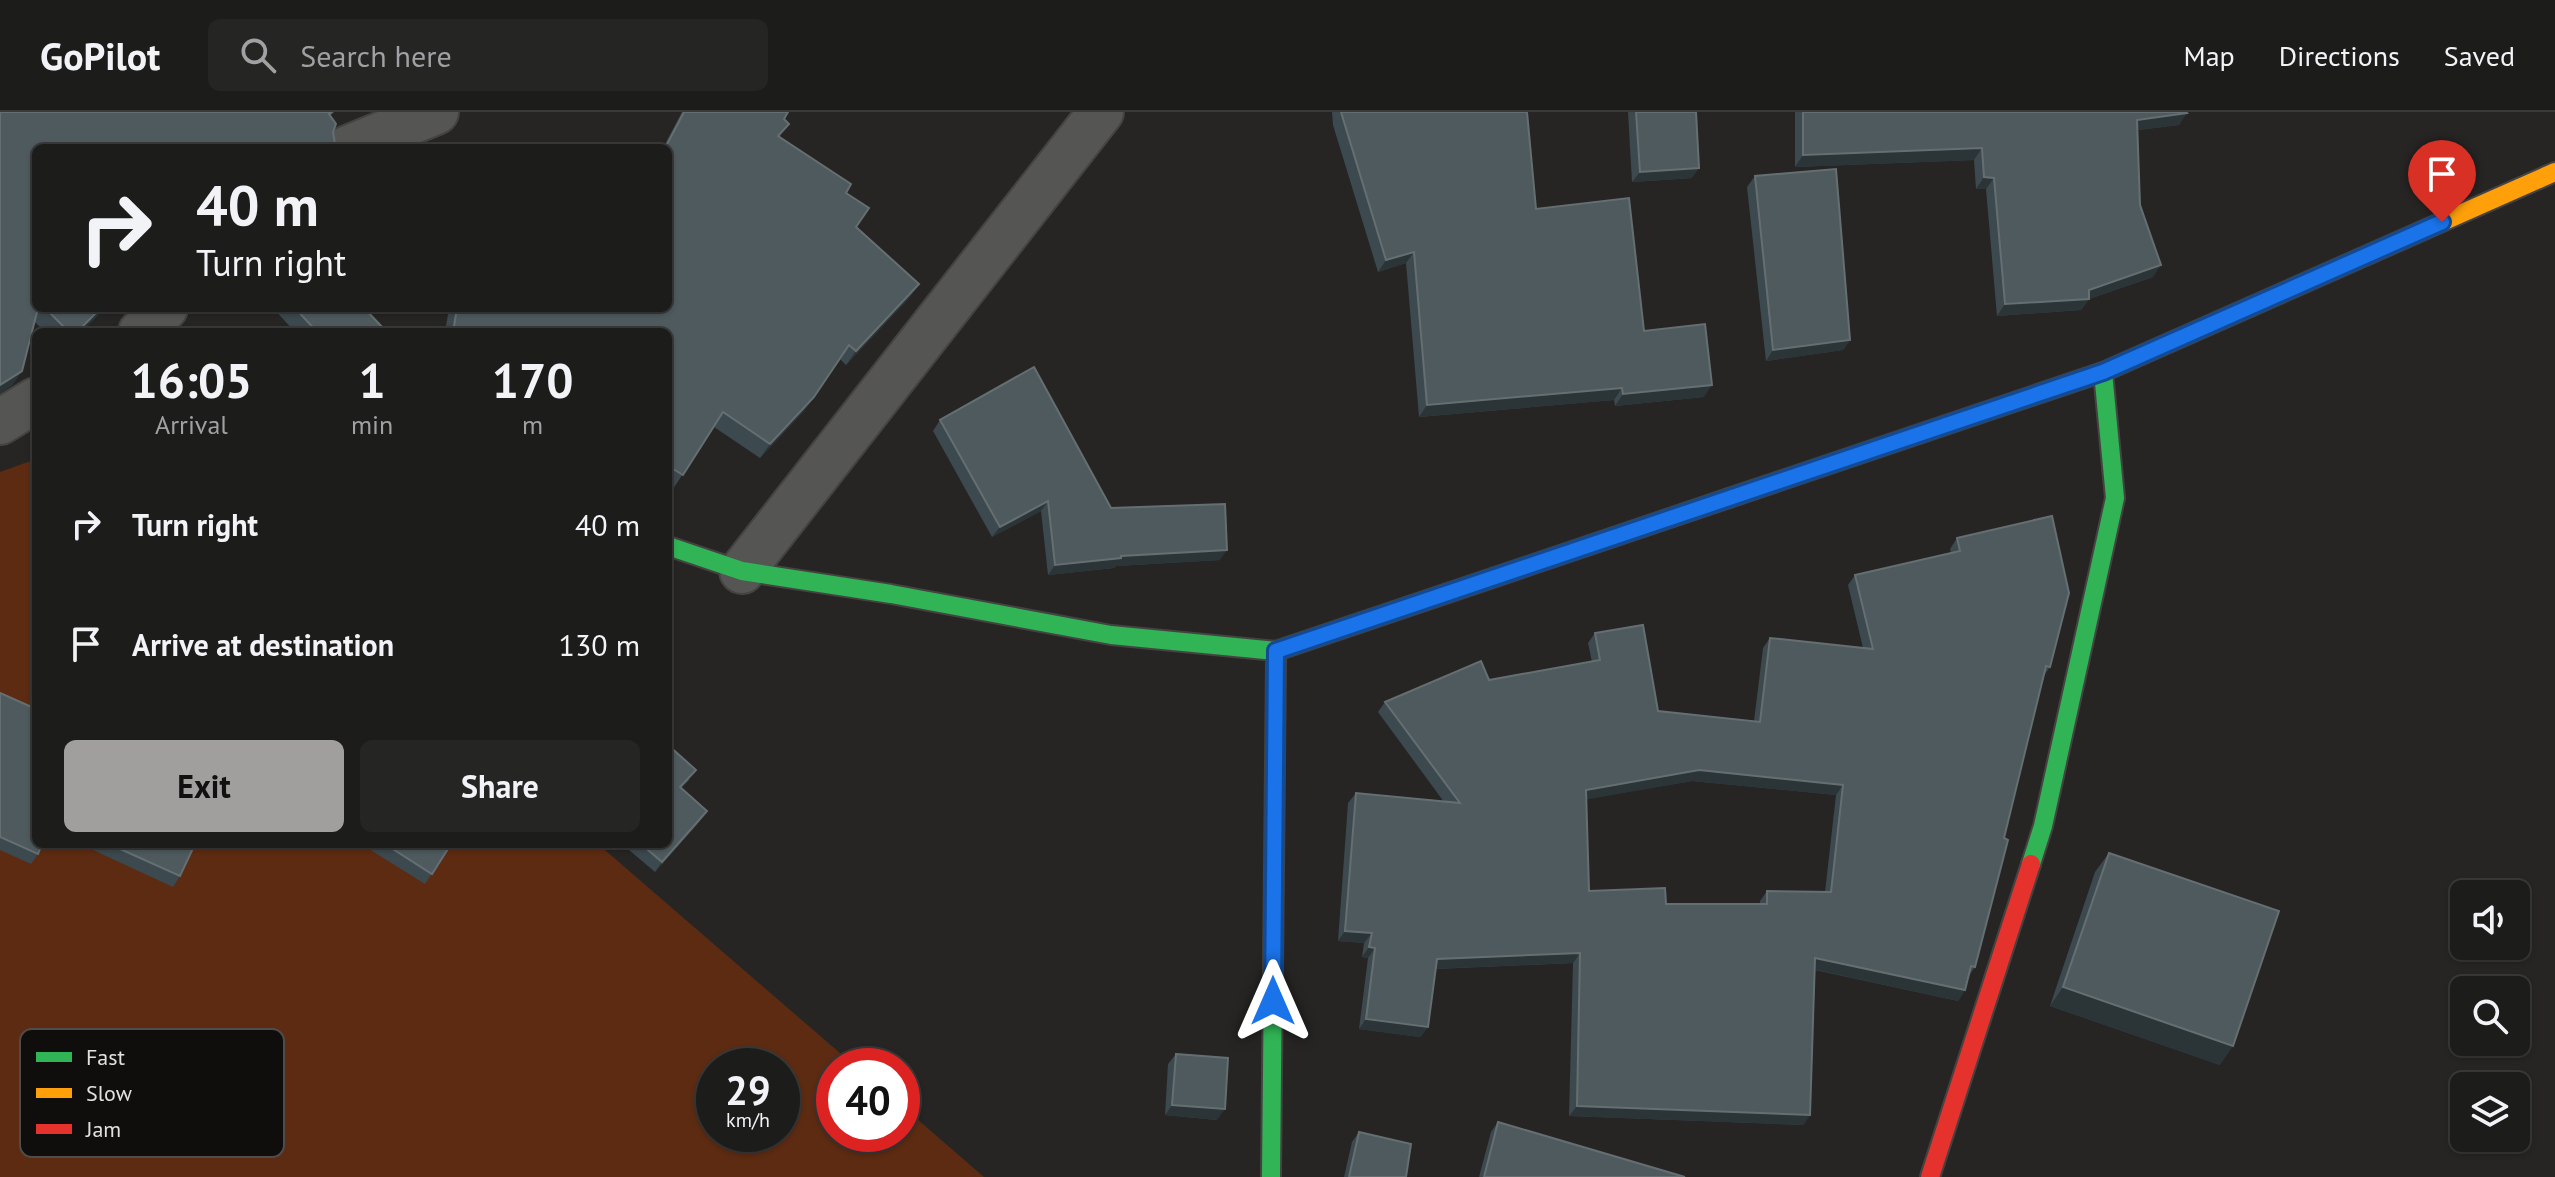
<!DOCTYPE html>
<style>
body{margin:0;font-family:"PT Sans",sans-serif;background:#252524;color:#f1f3f6;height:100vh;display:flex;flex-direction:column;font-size:30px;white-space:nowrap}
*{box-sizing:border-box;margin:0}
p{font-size:26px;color:#a0a1a3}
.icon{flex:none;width:44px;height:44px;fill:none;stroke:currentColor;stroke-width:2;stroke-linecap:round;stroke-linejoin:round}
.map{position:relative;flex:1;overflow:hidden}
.sheet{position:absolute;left:32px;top:216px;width:640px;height:520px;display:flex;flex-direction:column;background:#1c1c1b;border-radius:12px;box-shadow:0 2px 6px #0004,0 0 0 2px #3a3a3a}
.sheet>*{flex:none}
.hud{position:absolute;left:32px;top:32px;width:640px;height:168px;border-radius:12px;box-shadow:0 2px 6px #0004,0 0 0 2px #3a3a3a;background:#1c1c1b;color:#f1f3f6;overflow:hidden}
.controls{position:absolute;left:2450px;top:768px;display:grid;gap:16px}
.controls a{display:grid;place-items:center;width:80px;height:80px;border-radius:12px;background:#1c1c1b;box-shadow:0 2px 6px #0004,0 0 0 2px #3a3a3a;font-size:40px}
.speed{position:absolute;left:696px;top:936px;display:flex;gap:16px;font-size:40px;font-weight:700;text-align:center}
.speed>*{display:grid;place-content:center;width:104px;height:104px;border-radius:50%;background:#1c1c1b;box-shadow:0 2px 6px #0004,0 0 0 2px #3a3a3a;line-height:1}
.speed small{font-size:20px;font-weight:400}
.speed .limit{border:12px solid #d22;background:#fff;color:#111}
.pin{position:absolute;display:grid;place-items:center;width:68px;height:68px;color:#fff;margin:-82px -34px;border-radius:50% 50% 50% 0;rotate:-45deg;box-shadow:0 0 8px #0007}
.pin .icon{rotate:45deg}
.me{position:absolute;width:88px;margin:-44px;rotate:0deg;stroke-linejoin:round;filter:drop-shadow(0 0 6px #0008)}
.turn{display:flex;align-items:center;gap:28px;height:168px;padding:0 32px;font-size:36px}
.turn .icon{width:104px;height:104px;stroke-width:2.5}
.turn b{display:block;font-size:56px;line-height:68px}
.eta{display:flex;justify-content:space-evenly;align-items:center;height:136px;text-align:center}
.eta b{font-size:48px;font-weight:800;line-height:56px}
.cta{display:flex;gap:16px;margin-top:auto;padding:16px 32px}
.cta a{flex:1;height:92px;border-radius:12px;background:#a19f9e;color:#111;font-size:32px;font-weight:800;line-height:92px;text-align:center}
.cta a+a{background:#252524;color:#f1f3f6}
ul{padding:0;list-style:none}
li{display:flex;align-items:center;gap:24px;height:120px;padding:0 32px}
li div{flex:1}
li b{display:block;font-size:30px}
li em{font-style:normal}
header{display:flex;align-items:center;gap:48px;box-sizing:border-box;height:112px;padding:0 40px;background:#1c1c1b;border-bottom:2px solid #3a3a3a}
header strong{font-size:38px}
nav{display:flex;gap:44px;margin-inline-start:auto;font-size:28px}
.search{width:560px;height:72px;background:#252524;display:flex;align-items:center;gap:20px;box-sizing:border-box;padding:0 28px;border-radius:12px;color:#a0a1a3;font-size:30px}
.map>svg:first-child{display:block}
.green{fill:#5c2b12;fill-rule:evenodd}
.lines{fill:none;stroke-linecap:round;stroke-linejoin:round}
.street-casing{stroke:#444342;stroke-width:48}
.fast-casing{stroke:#444342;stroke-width:22}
.slow-casing{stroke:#444342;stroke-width:22}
.jam-casing{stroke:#444342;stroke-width:22}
.street{stroke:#555554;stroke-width:44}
.fast{stroke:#30b455;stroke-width:18}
.slow{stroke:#ff9f0a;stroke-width:18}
.jam{stroke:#e5322d;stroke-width:18}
.wall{fill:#3c494e;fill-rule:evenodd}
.shaded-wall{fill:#2b3437}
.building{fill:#4e5a5e;stroke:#656f72;stroke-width:2;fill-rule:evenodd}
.route-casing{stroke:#114b97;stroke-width:20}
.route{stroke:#1a73e8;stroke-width:14}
.key{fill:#0f0e0d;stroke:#4f4d4c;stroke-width:2}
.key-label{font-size:22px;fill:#e3e1e0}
</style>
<header>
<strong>GoPilot</strong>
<div class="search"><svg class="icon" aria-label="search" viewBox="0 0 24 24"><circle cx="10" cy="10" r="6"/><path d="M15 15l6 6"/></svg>Search here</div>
<nav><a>Map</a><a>Directions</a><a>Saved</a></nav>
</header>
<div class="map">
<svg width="2555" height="1065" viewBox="0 0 2555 1065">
<rect width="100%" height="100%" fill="#262524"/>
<path class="green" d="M36,347v385h562l257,222h-21v68h68v-28l82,71h-984v-705zM714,954h68v68h-68z"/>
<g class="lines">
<defs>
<g id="street">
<polyline points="348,36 436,0"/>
<polyline points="141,220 165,196"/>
<polyline points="0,310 36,288"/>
<polyline points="742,459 1101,0"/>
</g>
<g id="fast">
<polyline points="1729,386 2103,260 2250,195"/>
<polyline points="668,434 742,459 891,482 1111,523 1276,539"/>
<polyline points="2031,752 2043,714 2115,386 2103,260"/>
<polyline points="1271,1065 1276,547"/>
</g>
<g id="slow">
<polyline points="2250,195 2555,60"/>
<polyline points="1276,547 1276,539 1729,386"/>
</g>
<polyline id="jam" points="1930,1065 2031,752"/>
</defs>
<use href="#street" class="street-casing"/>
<use href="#fast" class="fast-casing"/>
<use href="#slow" class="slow-casing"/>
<use href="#jam" class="jam-casing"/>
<use href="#street" class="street"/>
<use href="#fast" class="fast"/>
<use href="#slow" class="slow"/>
<use href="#jam" class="jam"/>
</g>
<g class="wall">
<polygon points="0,0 334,0 330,4 36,36 36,196 105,196 81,220 45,220 34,209 22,259 12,273 0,281"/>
<polygon points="682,0 788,0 784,7 780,25 846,81 856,115 919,172 909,186 846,253 840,247 804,299 760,346 714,315 673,377 668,374 668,220 445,220 449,196 572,196 576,197 576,196 668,196 668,36 663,36"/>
<polygon points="1332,0 1527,0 1536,97 1704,285 1615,294 1614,288 1419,305 1406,151 1378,160 1333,13"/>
<polygon points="1628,0 1696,0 1692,66 1632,70"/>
<polygon points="1795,0 2186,0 2179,13 2138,18 2140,93 2153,165 2089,187 2081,198 1997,204 1986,77 1976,77 1974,48 1795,55"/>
<polygon points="1755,64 1850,228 1843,238 1766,249 1747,75"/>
<polygon points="273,196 364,196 387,220 295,220"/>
<polygon points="940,308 1111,396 1220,448 1116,454 1114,456 1048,463 1041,399 992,425 933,319"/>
<path d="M1957,426l93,129 -7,10 -39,161 -29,129 -7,10 -3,13 -7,11 -143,-31 -5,145 -7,10 -234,-9 4,-153 -137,6 -8,58 -8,10 -61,-8 9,-71 -6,-1 2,-14 -26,-2 10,-138 8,-10 88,9 -66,-90 7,-10 104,-22 103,-18 -4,-19 7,-10 63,78 96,10 9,-73 7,-10 93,10 -15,-63 7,-10 96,-22 -1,-4zM1692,669l144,14 -11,97 -58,-1 -7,10v3h-94l-77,-13 -3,-92z"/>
<polygon points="0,581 38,742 31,752 0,738"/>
<polygon points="668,633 689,668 681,676 700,709 655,760 622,732 668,732"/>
<polygon points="80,732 195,732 180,764 173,775"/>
<polygon points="361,732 451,732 425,772"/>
<polygon points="2109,741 2220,953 2050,894 2095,760"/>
<polygon points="1176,942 1217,1008 1165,1003 1168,952"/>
<polygon points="1498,1010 1685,1065 1479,1065 1491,1020"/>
<polygon points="1359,1020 1406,1065 1344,1065 1352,1030"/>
</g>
<g class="shaded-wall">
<polygon points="2187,1 2179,13 2129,19 2137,8"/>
<polygon points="1982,36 1974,48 1795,55 1803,43"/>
<polygon points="1699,56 1692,66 1632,70 1640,60"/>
<polygon points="1984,65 1994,66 1986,77 1976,77"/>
<polygon points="1414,140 1406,151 1378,160 1386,148"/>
<polygon points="2161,153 2153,165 2089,187 2081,198 1997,204 2005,192 2089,178"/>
<polygon points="919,172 909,186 846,253 856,239"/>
<polygon points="101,196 105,196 81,220 77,220"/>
<polygon points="1850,228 1843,238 1766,249 1773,238"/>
<polygon points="22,259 12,273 0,281 0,273"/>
<polygon points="1712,273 1704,285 1615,294 1623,282"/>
<polygon points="1622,276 1614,288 1419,305 1427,293"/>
<polygon points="814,285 804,299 760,346 770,332"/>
<polygon points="1048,389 1041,399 992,425 1000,415"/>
<polygon points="1227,438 1220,448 1116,454 1114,456 1048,463 1055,453 1121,444"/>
<polygon points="1699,658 1843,673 1836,683 1692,669 1578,689 1586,678"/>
<polygon points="707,699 700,709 655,760 662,750"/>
<polygon points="1345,819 1372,821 1364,831 1338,829"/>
<polygon points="1369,835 1375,836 1368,846 1362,845"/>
<polygon points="1580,841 1573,851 1430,857 1437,847"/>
<polygon points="1815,846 1965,878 1958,889 1808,856"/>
<polygon points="2063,875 2233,934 2220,953 2050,894"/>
<polygon points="1366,907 1428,915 1420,925 1359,917"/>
<polygon points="1172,993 1225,997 1217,1008 1165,1003"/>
<polygon points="1577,994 1810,1003 1803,1013 1569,1004"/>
</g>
<g class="building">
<polygon points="0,0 332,0 329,2 336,12 333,20 335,32 338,36 36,36 36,196 38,196 22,259 0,273"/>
<polygon points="684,0 788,0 784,7 789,12 778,24 851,72 846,81 869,96 856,115 919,172 856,239 849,233 814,285 770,332 723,300 683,363 668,354 668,220 453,220 457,196 572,196 577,198 579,196 668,196 668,36 665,36"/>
<polygon points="1341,0 1527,0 1536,97 1629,86 1644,219 1705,212 1712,273 1623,282 1622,276 1427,293 1414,140 1386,148"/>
<polygon points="1636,0 1696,0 1699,56 1640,60"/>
<polygon points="1803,0 2186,0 2187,1 2137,8 2140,93 2161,153 2089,178 2089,187 2005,192 1994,66 1984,65 1982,36 1803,43"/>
<polygon points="1836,57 1850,228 1773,238 1755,64"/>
<polygon points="45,196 101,196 77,220 69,220"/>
<polygon points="295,196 364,196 387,220 317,220"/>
<polygon points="1034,255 1111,396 1225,392 1227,438 1121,444 1121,446 1055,453 1048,389 1000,415 940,308"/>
<path d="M2052,404l17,77 -19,74 -4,-1 -42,172 4,2 -33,127 -4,-1 -6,24 -150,-32 -5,157 -233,-9 3,-153 -143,6 -9,68 -62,-8 9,-71 -6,-1 3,-14 -27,-2 11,-138 104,10 -75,-101 96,-41 8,19 111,-20 -5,-27 48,-8 15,86 102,11 10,-84 103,11 -18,-74 105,-24 -3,-13zM1699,658l144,15 -12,107 -64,-1v13h-101l-1,-16 -76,3 -3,-101z"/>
<polygon points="0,581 36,597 36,732 42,732 38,742 0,725"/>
<polygon points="668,633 696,658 680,675 707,699 662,750 641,732 668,732"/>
<polygon points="109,732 195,732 180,764"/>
<polygon points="385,732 451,732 432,762"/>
<polygon points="2109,741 2279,799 2233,934 2063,875"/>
<polygon points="1176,942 1228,946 1225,997 1172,993"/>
<polygon points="1498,1010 1685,1065 1484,1065"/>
<polygon points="1359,1020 1411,1032 1406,1065 1349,1065"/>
</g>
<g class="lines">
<defs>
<polyline id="route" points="1273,889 1276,539 2103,260 2442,110"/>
</defs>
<use href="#route" class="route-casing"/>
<use href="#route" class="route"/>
</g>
<rect x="20" y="917" width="264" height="128" rx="12" class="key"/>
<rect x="36" y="940" width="36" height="10" fill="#30b455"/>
<rect x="36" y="976" width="36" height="10" fill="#ff9f0a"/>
<rect x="36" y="1012" width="36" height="10" fill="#e5322d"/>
<g class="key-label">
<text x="86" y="953">Fast</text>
<text x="86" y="989">Slow</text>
<text x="86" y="1025">Jam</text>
</g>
</svg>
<div class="controls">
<a><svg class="icon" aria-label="sound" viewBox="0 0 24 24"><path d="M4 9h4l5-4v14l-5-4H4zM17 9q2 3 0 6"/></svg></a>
<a><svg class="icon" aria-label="search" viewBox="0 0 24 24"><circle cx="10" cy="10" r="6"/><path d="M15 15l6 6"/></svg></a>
<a><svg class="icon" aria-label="layers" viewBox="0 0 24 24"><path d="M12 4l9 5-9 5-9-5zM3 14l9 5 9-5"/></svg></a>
</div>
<div class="speed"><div>29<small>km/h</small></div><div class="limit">40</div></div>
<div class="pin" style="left:2442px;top:110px;background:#d93025"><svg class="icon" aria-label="arrive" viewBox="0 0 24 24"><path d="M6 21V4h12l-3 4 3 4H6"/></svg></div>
<svg class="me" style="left:1273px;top:889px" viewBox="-20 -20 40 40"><path d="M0-17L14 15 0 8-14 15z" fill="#1a73e8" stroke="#fff" stroke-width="4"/></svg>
<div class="hud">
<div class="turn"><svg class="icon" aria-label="right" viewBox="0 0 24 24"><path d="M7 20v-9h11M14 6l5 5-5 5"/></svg><div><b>40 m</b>Turn right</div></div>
</div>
<section class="sheet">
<div class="eta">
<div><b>16:05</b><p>Arrival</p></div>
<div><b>1</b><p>min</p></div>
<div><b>170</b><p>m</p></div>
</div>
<ul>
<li><svg class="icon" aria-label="right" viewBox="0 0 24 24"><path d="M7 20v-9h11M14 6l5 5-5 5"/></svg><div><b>Turn right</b></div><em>40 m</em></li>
<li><svg class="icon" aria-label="arrive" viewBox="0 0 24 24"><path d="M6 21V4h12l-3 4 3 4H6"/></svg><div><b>Arrive at destination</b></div><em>130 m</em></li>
</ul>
<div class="cta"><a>Exit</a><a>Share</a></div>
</section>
</div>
